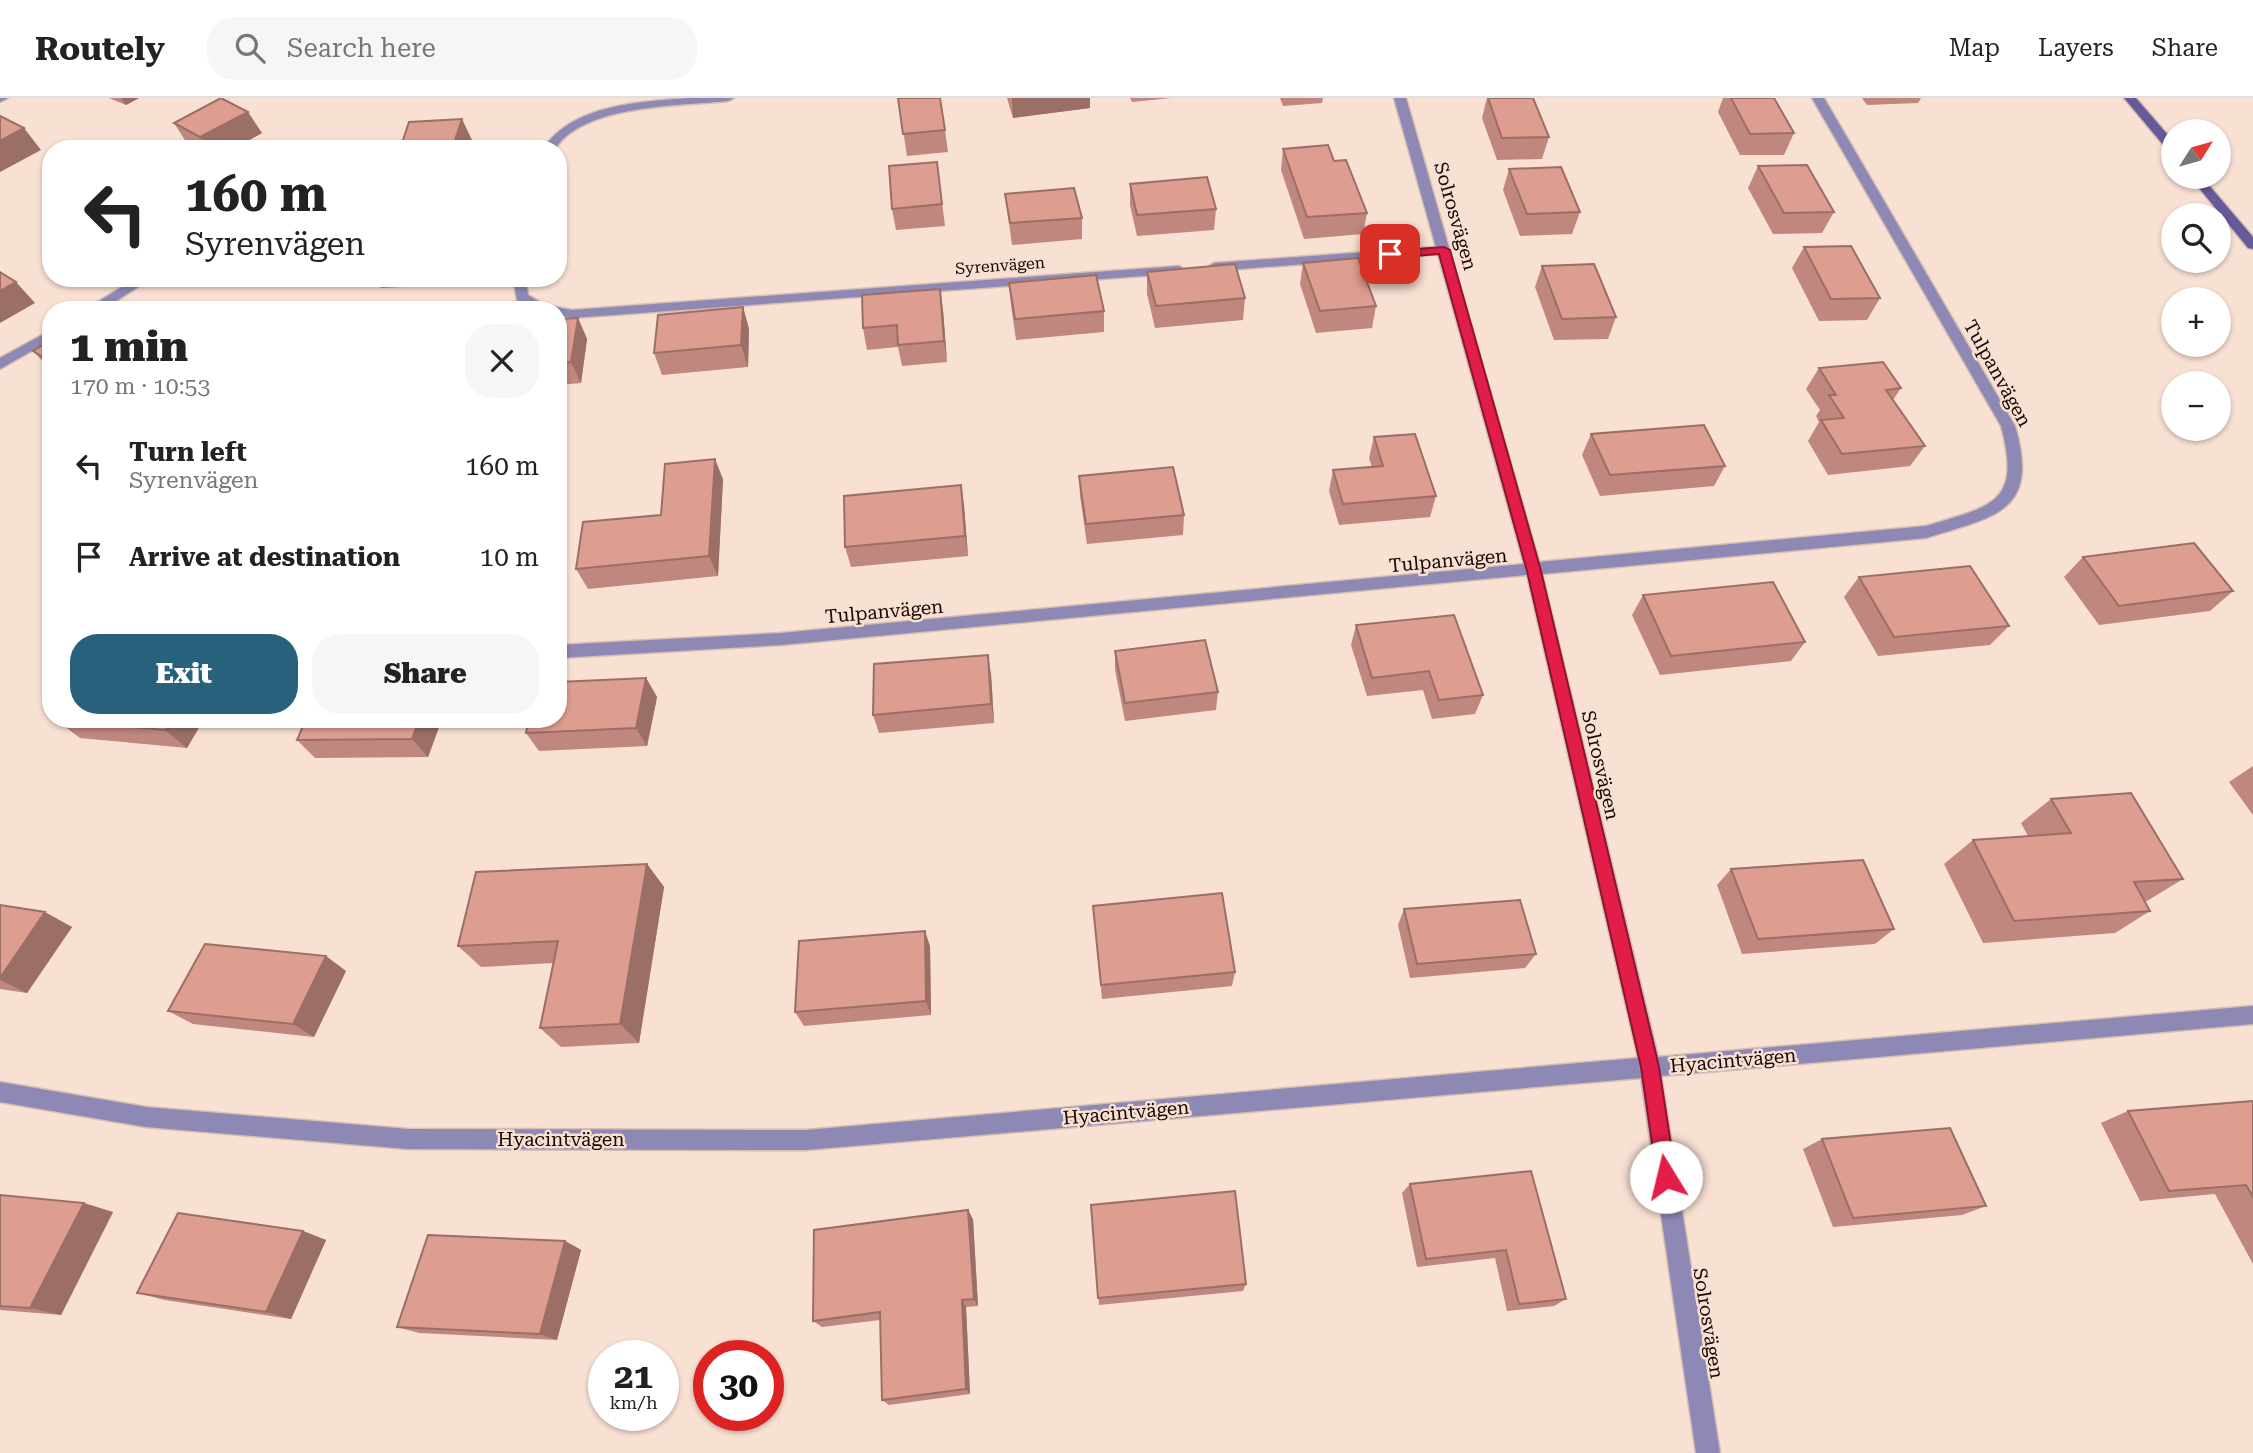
<!DOCTYPE html>
<meta charset="utf-8">
<style>
body{margin:0;font-family:"Roboto Serif",serif;background:#f6f6f6;color:#222;height:100vh;display:flex;flex-direction:column;font-size:26px;white-space:nowrap}
*{box-sizing:border-box;margin:0}
p{font-size:23px;color:#767676}
.icon{flex:none;width:38px;height:38px;fill:none;stroke:currentColor;stroke-width:2;stroke-linecap:round;stroke-linejoin:round}
.map{position:relative;flex:1;overflow:hidden}
.sheet{position:absolute;left:42px;top:203px;width:525px;height:427px;display:flex;flex-direction:column;background:#fff;border-radius:28px;box-shadow:0 2px 5px #0004}
.sheet>*{flex:none}
.guide{position:absolute;left:42px;top:42px;width:525px;height:147px;border-radius:28px;box-shadow:0 2px 5px #0004;background:#fff;color:#222;overflow:hidden}
.needle{width:46px;rotate:53deg}
.controls{position:absolute;left:2161px;top:21px;display:grid;gap:14px}
.controls a{display:grid;place-items:center;width:70px;height:70px;border-radius:50%;background:#fff;box-shadow:0 2px 5px #0004;font-size:35px}
.speed{position:absolute;left:588px;top:1242px;display:flex;gap:14px;font-size:35px;font-weight:700;text-align:center}
.speed>*{display:grid;place-content:center;width:91px;height:91px;border-radius:50%;background:#fff;box-shadow:0 2px 5px #0004;line-height:1}
.speed small{font-size:18px;font-weight:400}
.speed .limit{border:10px solid #d22;background:#fff;color:#111}
.pin{position:absolute;display:grid;place-items:center;width:60px;height:60px;color:#fff;margin:-30px;border-radius:14px;box-shadow:0 4px 10px #0006}
.me{position:absolute;width:77px;margin:-38px;rotate:351deg;stroke-linejoin:round;filter:drop-shadow(0 0 5px #0008)}
.turn{display:flex;align-items:center;gap:24px;height:147px;padding:0 28px;font-size:32px}
.turn .icon{width:91px;height:91px;stroke-width:2.5}
.turn b{display:block;font-size:49px;line-height:60px}
.round{display:grid;place-items:center;flex:none;width:74px;height:74px;border-radius:28px;background:#f6f6f6}
.overview{display:flex;align-items:center;justify-content:space-between;height:119px;padding:0 28px}
h1{font-size:42px;font-weight:800;line-height:52px}
.primary-button{display:flex;gap:14px;margin-top:auto;padding:14px 28px}
.primary-button a{flex:1;height:80px;border-radius:28px;background:#28617b;color:#fff;font-size:28px;font-weight:800;line-height:80px;text-align:center}
.primary-button a+a{background:#f6f6f6;color:#222}
ul{padding:0;list-style:none}
li{display:flex;align-items:center;gap:21px;height:91px;padding:0 28px}
li div{flex:1}
li b{display:block;font-size:26px}
li em{font-style:normal}
header{display:flex;align-items:center;gap:42px;box-sizing:border-box;height:98px;padding:0 35px;background:#fff;border-bottom:2px solid #e0e0e0}
header strong{font-size:33px}
nav{display:flex;gap:38px;margin-inline-start:auto;font-size:24px}
.search{width:490px;height:63px;background:#f6f6f6;display:flex;align-items:center;gap:18px;box-sizing:border-box;padding:0 24px;border-radius:28px;color:#767676;font-size:26px}
.map>svg:first-child{display:block}
.lines{fill:none;stroke-linecap:round;stroke-linejoin:round}
.street-casing{stroke:#d4bdb1;stroke-width:3}
.secondary-casing{stroke:#d4bdb1;stroke-width:3}
.street{fill:#8d88b4;fill-rule:evenodd}
.secondary{fill:#655a9a;fill-rule:evenodd}
.wall{fill:#bf877d}
.shaded-wall{fill:#9b6e66}
.building{fill:#de9d91;stroke:#9b6e66;stroke-width:2}
.route{fill:#e11d48;stroke:#92132f;stroke-width:2}
.labels{text-anchor:middle;stroke-width:5;stroke-linejoin:round;paint-order:stroke}
.far-street-label{font-size:16px;fill:#190600;stroke:#f8e0d3}
.street-label{font-size:19px;fill:#190600;stroke:#f8e0d3}
</style>
<header>
<strong>Routely</strong>
<div class="search"><svg class="icon" aria-label="search" viewBox="0 0 24 24"><circle cx="10" cy="10" r="6"/><path d="M15 15l6 6"/></svg>Search here</div>
<nav><a>Map</a><a>Layers</a><a>Share</a></nav>
</header>
<div class="map">
<svg width="2253" height="1355" viewBox="0 0 2253 1355">
<rect width="100%" height="100%" fill="#f8e0d3"/>
<g class="lines">
<defs>
<g id="street">
<polygon points="0,0 8,0 0,4"/>
<path d="M689,0h45l-6,3c-48,5 -144,3 -173,48h-12c30,-45 97,-47 146,-51z"/>
<path d="M1394,0h12l133,464 387,-36c66,-20 96,-22 75,-100l-189,-328h12l191,328c25,86 -19,90 -89,112l-384,36 116,483 595,-51v18l-592,52 59,377h-24l-55,-375 -835,72 -398,-1 -262,-22 -146,-25v-20l146,25 262,22 398,1 832,-72 -111,-483 -746,70 -223,13v-13l223,-12 743,-69 -86,-310 -224,17 -6,-4 6,-4 222,-16z"/>
<polygon points="1179,168 1185,172 1184,175 572,220 558,217 558,212 534,212 517,202 513,180 526,180 528,197 545,207 572,212"/>
<polygon points="136,180 152,180 102,212 85,212"/>
<polygon points="51,232 51,242 0,271 0,260"/>
</g>
<g id="secondary">
<polygon points="2124,0 2136,0 2174,44 2174,55 2170,55"/>
<polygon points="2190,79 2202,79 2253,139 2253,151 2248,150"/>
</g>
</defs>
<use href="#street" class="street-casing"/>
<use href="#secondary" class="secondary-casing"/>
<use href="#street" class="street"/>
<use href="#secondary" class="secondary"/>
</g>
<g class="wall">
<polygon points="109,0 139,0 126,7"/>
<polygon points="898,0 945,32 948,54 907,58"/>
<polygon points="1007,0 1090,0 1090,10 1013,20"/>
<polygon points="1130,0 1171,0 1132,4"/>
<polygon points="1280,0 1323,0 1322,5 1283,8"/>
<polygon points="1487,0 1533,0 1549,39 1542,61 1497,62 1482,20"/>
<polygon points="1723,0 1774,0 1794,35 1784,57 1740,57 1718,14"/>
<polygon points="1862,0 1921,0 1918,5 1867,7"/>
<polygon points="174,25 262,35 233,51 195,51 188,47"/>
<polygon points="1283,51 1334,63 1367,115 1363,136 1304,141 1281,72"/>
<polygon points="937,64 945,128 896,132 892,111"/>
<polygon points="1758,68 1834,114 1822,135 1773,136 1748,90"/>
<polygon points="1509,71 1580,114 1572,136 1520,138 1503,92"/>
<polygon points="1130,86 1216,111 1214,132 1137,138 1130,107"/>
<polygon points="1005,96 1082,120 1082,141 1012,147"/>
<polygon points="1804,149 1880,200 1867,222 1819,223 1792,170"/>
<polygon points="1303,165 1376,208 1372,230 1316,235 1300,186"/>
<polygon points="1542,168 1616,219 1608,241 1554,242 1535,189"/>
<polygon points="1147,174 1245,200 1243,222 1155,230 1147,196"/>
<polygon points="375,180 426,180 424,188 381,190"/>
<polygon points="1009,185 1104,213 1104,234 1016,242 1011,207"/>
<polygon points="743,209 749,231 748,269 662,277 654,255"/>
<polygon points="943,212 947,264 902,268 898,249 867,252 863,230"/>
<polygon points="578,220 587,241 581,285 558,287 558,221"/>
<polygon points="51,242 51,272 33,253"/>
<polygon points="1819,270 1901,290 1893,302 1925,348 1910,368 1828,377 1808,343 1819,324 1816,318 1820,312 1806,291"/>
<polygon points="1591,336 1725,368 1714,388 1600,398 1582,357"/>
<polygon points="1374,339 1436,398 1430,419 1339,427 1329,393 1333,372 1372,369 1369,360"/>
<polygon points="1079,378 1184,417 1183,437 1087,446 1080,398"/>
<polygon points="723,381 718,478 588,491 576,471"/>
<polygon points="961,387 964,408 968,458 851,469 845,449"/>
<polygon points="2083,459 2233,493 2210,513 2099,527 2064,479"/>
<polygon points="1859,479 2009,528 1990,547 1878,558 1844,499"/>
<polygon points="1643,497 1805,544 1791,563 1660,577 1632,517"/>
<polygon points="1356,527 1483,597 1475,616 1432,621 1423,592 1367,598 1351,547"/>
<polygon points="1115,553 1218,594 1216,612 1125,623 1115,572"/>
<polygon points="991,576 994,625 879,635 873,617"/>
<polygon points="646,580 657,599 647,648 539,653 526,635"/>
<polygon points="57,621 204,621 187,650 80,640 56,622"/>
<polygon points="306,621 442,621 428,659 315,660 297,642"/>
<polygon points="2253,668 2253,717 2229,684"/>
<polygon points="2051,701 2183,781 2147,803 2145,803 2150,813 2115,835 1983,845 1944,766 1973,742 2028,738 2021,725"/>
<polygon points="647,766 664,789 639,945 561,949 540,930 553,865 481,869 458,848"/>
<polygon points="1731,771 1894,831 1875,846 1742,856 1717,787"/>
<polygon points="0,807 72,829 27,895 0,891"/>
<polygon points="1093,808 1235,874 1232,888 1102,901"/>
<polygon points="1404,811 1536,856 1525,870 1410,880 1398,827"/>
<polygon points="930,848 931,917 804,928 795,914"/>
<polygon points="346,873 314,939 193,926 168,913"/>
<polygon points="2253,1003 2253,1166 2215,1096 2140,1103 2101,1025 2128,1013"/>
<polygon points="1822,1041 1986,1108 1962,1117 1833,1129 1803,1051"/>
<polygon points="1531,1073 1566,1201 1554,1208 1507,1213 1495,1160 1417,1169 1402,1095 1410,1086"/>
<polygon points="0,1097 113,1114 61,1217 0,1212"/>
<polygon points="1091,1107 1246,1186 1243,1193 1099,1207"/>
<polygon points="973,1121 978,1208 966,1209 970,1296 889,1307 882,1302 880,1222 822,1229 813,1223"/>
<polygon points="303,1133 326,1142 291,1221 165,1202 137,1195"/>
<polygon points="565,1143 581,1152 557,1242 419,1235 397,1229"/>
</g>
<g class="shaded-wall">
<polygon points="121,0 139,0 126,7"/>
<polygon points="1012,0 1090,0 1090,10 1013,20"/>
<polygon points="248,14 262,35 233,51 208,51 200,39"/>
<polygon points="462,21 472,42 469,51 452,51"/>
<polygon points="24,30 41,52 0,74 0,43"/>
<polygon points="420,180 426,180 424,188"/>
<polygon points="16,184 35,205 0,225 0,193"/>
<polygon points="940,191 943,212 947,264 944,243"/>
<polygon points="743,209 749,231 748,269 741,247"/>
<polygon points="578,220 587,241 581,285 571,264"/>
<polygon points="715,361 723,381 718,478 709,458"/>
<polygon points="961,387 964,408 968,458 965,438"/>
<polygon points="988,557 991,576 994,625 991,606"/>
<polygon points="646,580 657,599 647,648 636,630"/>
<polygon points="172,621 204,621 187,650 165,632"/>
<polygon points="419,621 442,621 428,659 412,641"/>
<polygon points="647,766 664,789 639,945 620,926"/>
<polygon points="45,814 72,829 27,895 0,882 0,880"/>
<polygon points="925,833 930,848 931,917 926,903"/>
<polygon points="326,858 346,873 314,939 293,926"/>
<polygon points="84,1105 113,1114 61,1217 30,1210"/>
<polygon points="968,1112 973,1121 978,1208 974,1201"/>
<polygon points="303,1133 326,1142 291,1221 266,1214"/>
<polygon points="565,1143 581,1152 557,1242 540,1236"/>
<polygon points="962,1202 966,1209 970,1296 966,1291"/>
</g>
<g class="building">
<polygon points="221,0 248,14 200,39 174,25"/>
<polygon points="898,0 940,0 945,32 903,36"/>
<polygon points="1488,0 1533,0 1549,39 1502,40"/>
<polygon points="1731,0 1774,0 1794,35 1750,36"/>
<polygon points="0,18 24,30 0,43"/>
<polygon points="462,21 452,51 400,51 409,24"/>
<polygon points="1328,47 1334,63 1346,62 1367,115 1307,119 1283,51"/>
<polygon points="937,64 942,106 892,111 889,68"/>
<polygon points="1807,67 1834,114 1784,115 1758,68"/>
<polygon points="1561,69 1580,114 1527,116 1509,71"/>
<polygon points="1207,79 1216,111 1137,117 1130,86"/>
<polygon points="1074,90 1082,120 1010,125 1005,96"/>
<polygon points="1851,148 1880,200 1831,201 1804,149"/>
<polygon points="1358,160 1376,208 1320,213 1303,165"/>
<polygon points="1235,166 1245,200 1156,208 1147,174"/>
<polygon points="1594,166 1616,219 1562,221 1542,168"/>
<polygon points="0,174 16,184 0,193"/>
<polygon points="1096,177 1104,213 1015,221 1009,185"/>
<polygon points="940,191 944,243 898,247 897,227 863,230 862,197"/>
<polygon points="743,209 741,247 654,255 658,217"/>
<polygon points="578,220 571,264 558,265 558,221"/>
<polygon points="51,242 51,264 33,253"/>
<polygon points="1883,264 1901,290 1886,292 1925,348 1842,356 1821,322 1844,320 1829,297 1836,297 1819,270"/>
<polygon points="1704,327 1725,368 1610,377 1591,336"/>
<polygon points="1415,336 1436,398 1343,406 1333,372 1383,368 1374,339"/>
<polygon points="715,361 709,458 576,471 583,424 661,417 665,366"/>
<polygon points="1173,369 1184,417 1086,426 1079,378"/>
<polygon points="961,387 965,438 845,449 844,398"/>
<polygon points="2194,445 2233,493 2119,508 2083,459"/>
<polygon points="1970,468 2009,528 1894,539 1859,479"/>
<polygon points="1773,484 1805,544 1671,558 1643,497"/>
<polygon points="1454,517 1483,597 1439,602 1429,573 1372,580 1356,527"/>
<polygon points="1205,542 1218,594 1125,605 1115,553"/>
<polygon points="988,557 991,606 873,617 874,566"/>
<polygon points="646,580 636,630 526,635 529,621 558,621 558,584"/>
<polygon points="57,621 172,621 165,632 56,622"/>
<polygon points="306,621 419,621 412,641 297,642"/>
<polygon points="2131,695 2183,781 2134,784 2150,813 2014,823 1973,742 2071,735 2051,701"/>
<polygon points="1863,762 1894,831 1758,841 1731,771"/>
<polygon points="647,766 620,926 540,930 558,843 458,848 476,774"/>
<polygon points="1222,795 1235,874 1101,887 1093,808"/>
<polygon points="1520,802 1536,856 1417,866 1404,811"/>
<polygon points="0,807 45,814 0,880"/>
<polygon points="925,833 926,903 795,914 799,843"/>
<polygon points="205,846 326,858 293,926 168,913"/>
<polygon points="2253,1003 2253,1099 2246,1087 2169,1093 2128,1013"/>
<polygon points="1950,1030 1986,1108 1853,1120 1822,1041"/>
<polygon points="1531,1073 1566,1201 1519,1206 1506,1152 1426,1161 1410,1086"/>
<polygon points="1235,1093 1246,1186 1098,1200 1091,1107"/>
<polygon points="0,1097 84,1105 30,1210 0,1208"/>
<polygon points="968,1112 974,1201 962,1202 966,1291 882,1302 880,1214 813,1223 814,1132"/>
<polygon points="178,1115 303,1133 266,1214 137,1195"/>
<polygon points="428,1137 565,1143 540,1236 397,1229"/>
</g>
<polygon class="route" points="1444,149 1450,152 1541,473 1659,969 1676,1079 1673,1086 1666,1089 1660,1086 1657,1079 1641,969 1527,473 1439,156 1390,160 1384,156 1390,153"/>
<g class="labels">
<g class="far-street-label">
<text transform="translate(1000 167) rotate(-4)" y="6">Syrenvägen</text>
</g>
<g class="street-label">
<text transform="translate(1456 118) rotate(74)" y="7">Solrosvägen</text>
<text transform="translate(1998 275) rotate(61)" y="7">Tulpanvägen</text>
<text transform="translate(1448 462) rotate(-5)" y="7">Tulpanvägen</text>
<text transform="translate(884 513) rotate(-5)" y="7">Tulpanvägen</text>
<text transform="translate(1601 667) rotate(77)" y="7">Solrosvägen</text>
<text transform="translate(1733 962) rotate(-5)" y="7">Hyacintvägen</text>
<text transform="translate(1126 1014) rotate(-5)" y="7">Hyacintvägen</text>
<text x="561" y="1048">Hyacintvägen</text>
<text transform="translate(1709 1225) rotate(81)" y="7">Solrosvägen</text>
</g>
</g>
</svg>
<div class="controls">
<a><svg class="needle" viewBox="-14 -14 28 28"><path d="M0-13l5 13h-10z" fill="#e53935"/><path d="M0 13l5-13h-10z" fill="#767676"/></svg></a>
<a><svg class="icon" aria-label="search" viewBox="0 0 24 24"><circle cx="10" cy="10" r="6"/><path d="M15 15l6 6"/></svg></a>
<a>+</a>
<a>−</a>
</div>
<div class="speed"><div>21<small>km/h</small></div><div class="limit">30</div></div>
<div class="pin" style="left:1390px;top:156px;background:#d93025"><svg class="icon" aria-label="arrive" viewBox="0 0 24 24"><path d="M6 21V4h12l-3 4 3 4H6"/></svg></div>
<svg class="me" style="left:1666px;top:1079px" viewBox="-20 -20 40 40"><circle r="19" fill="#fff"/><path d="M0-13L10 11 0 6-10 11z" fill="#e11d48"/></svg>
<div class="guide">
<div class="turn"><svg class="icon" aria-label="left" viewBox="0 0 24 24"><path d="M17 20v-9H6M10 6l-5 5 5 5"/></svg><div><b>160 m</b>Syrenvägen</div></div>
</div>
<section class="sheet">
<div class="overview"><div><h1>1 min</h1><p>170 m · 10:53</p></div><a class="round"><svg class="icon" aria-label="close" viewBox="0 0 24 24"><path d="M6 6l12 12M18 6L6 18"/></svg></a></div>
<ul>
<li><svg class="icon" aria-label="left" viewBox="0 0 24 24"><path d="M17 20v-9H6M10 6l-5 5 5 5"/></svg><div><b>Turn left</b><p>Syrenvägen</p></div><em>160 m</em></li>
<li><svg class="icon" aria-label="arrive" viewBox="0 0 24 24"><path d="M6 21V4h12l-3 4 3 4H6"/></svg><div><b>Arrive at destination</b></div><em>10 m</em></li>
</ul>
<div class="primary-button"><a>Exit</a><a>Share</a></div>
</section>
</div>
